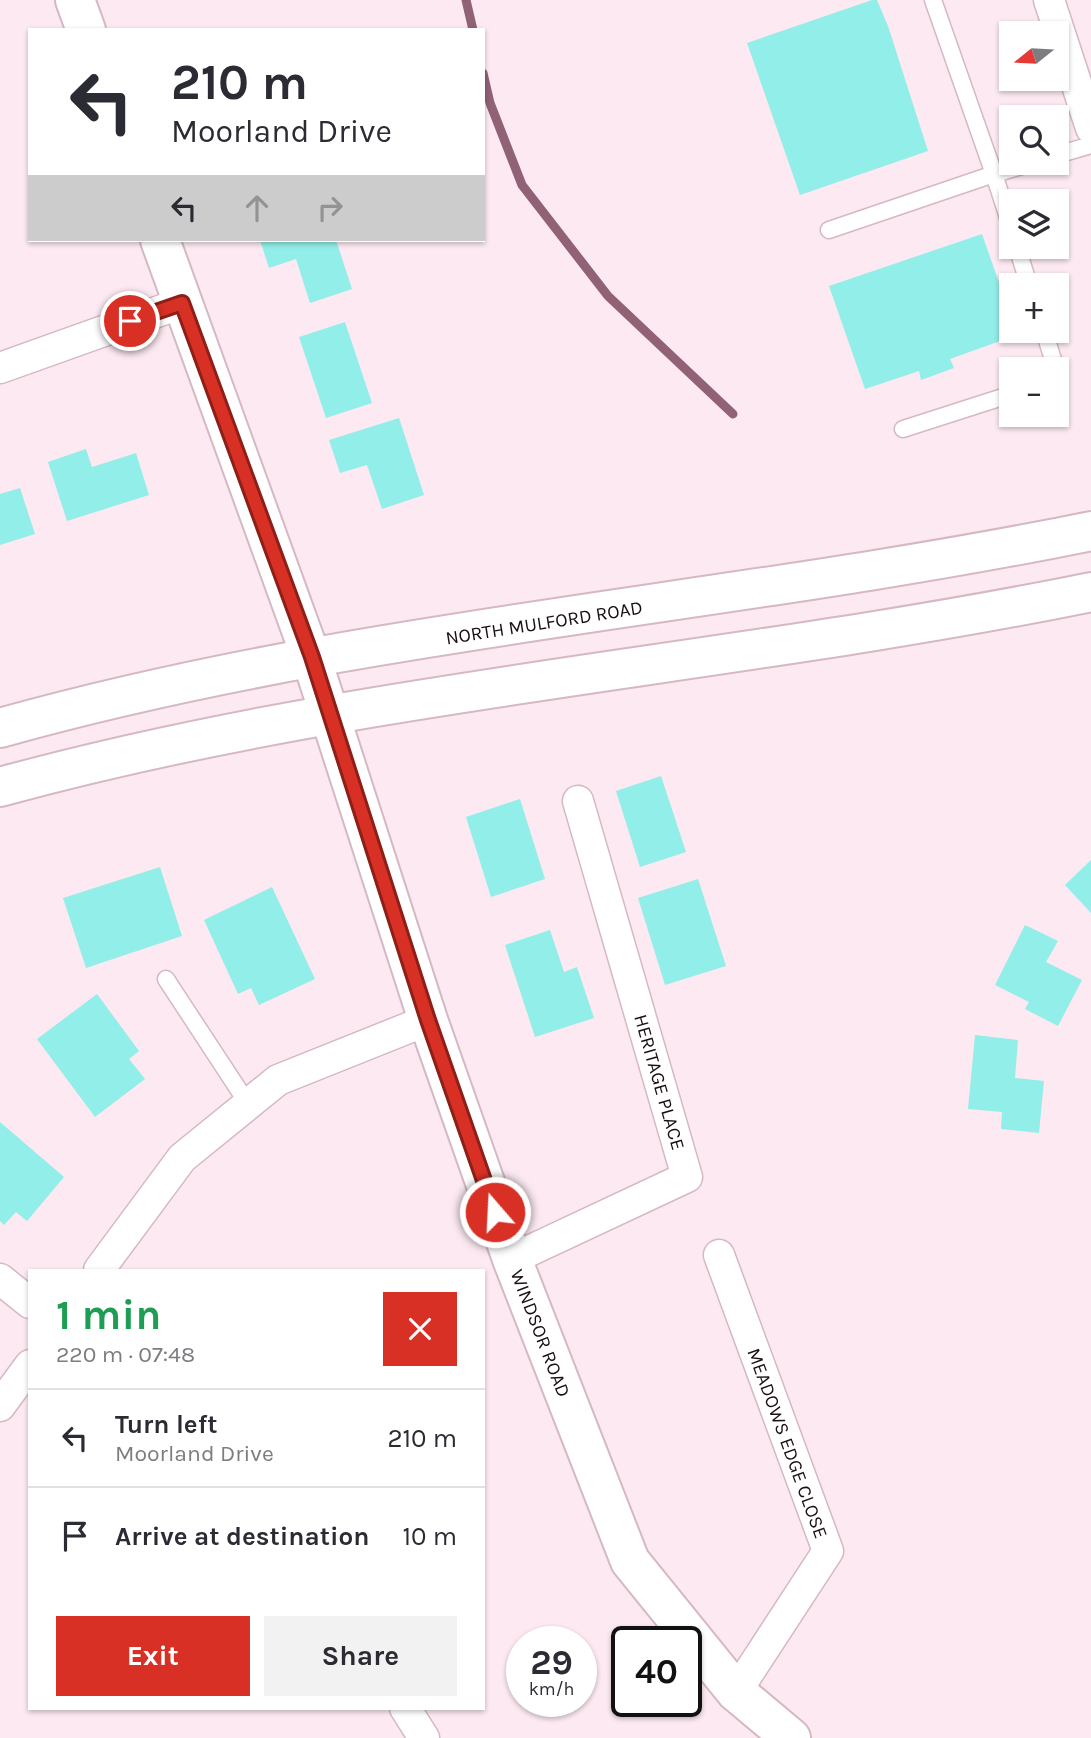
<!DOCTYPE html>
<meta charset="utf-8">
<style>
body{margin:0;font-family:Karla,sans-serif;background:#f2f2f3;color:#2b2b33;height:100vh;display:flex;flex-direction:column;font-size:26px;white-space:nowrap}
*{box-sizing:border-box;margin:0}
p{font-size:23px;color:#7c7c81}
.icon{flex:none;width:38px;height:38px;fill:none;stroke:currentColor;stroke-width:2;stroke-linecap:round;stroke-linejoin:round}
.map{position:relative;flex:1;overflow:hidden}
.panel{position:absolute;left:28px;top:1269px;width:457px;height:441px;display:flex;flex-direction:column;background:#fff;border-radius:0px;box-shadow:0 2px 5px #0004}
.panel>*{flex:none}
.hud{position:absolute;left:28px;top:28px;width:457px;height:214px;border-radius:0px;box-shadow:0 2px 5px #0004;background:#fff;color:#2b2b33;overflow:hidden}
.needle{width:46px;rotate:252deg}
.buttons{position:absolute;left:999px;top:21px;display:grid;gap:14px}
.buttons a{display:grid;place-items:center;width:70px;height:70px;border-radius:0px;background:#fff;box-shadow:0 2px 5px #0004;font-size:35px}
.speed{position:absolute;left:506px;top:1626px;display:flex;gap:14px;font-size:35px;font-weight:700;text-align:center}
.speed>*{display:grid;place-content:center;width:91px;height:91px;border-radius:50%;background:#fff;box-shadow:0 2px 5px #0004;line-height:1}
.speed small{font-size:18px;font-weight:400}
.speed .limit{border:4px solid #111;border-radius:10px;background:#fff;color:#111}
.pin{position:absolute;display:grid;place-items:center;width:60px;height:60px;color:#fff;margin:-30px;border:4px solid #fff;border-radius:50%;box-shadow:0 2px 7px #0007}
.me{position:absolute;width:77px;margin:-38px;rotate:341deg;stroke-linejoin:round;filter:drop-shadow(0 0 5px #0008)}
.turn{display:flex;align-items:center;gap:24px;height:147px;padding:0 28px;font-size:32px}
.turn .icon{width:91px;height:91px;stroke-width:2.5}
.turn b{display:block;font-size:49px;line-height:60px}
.lanes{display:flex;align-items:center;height:66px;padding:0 28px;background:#0003;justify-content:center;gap:35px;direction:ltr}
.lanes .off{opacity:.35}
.round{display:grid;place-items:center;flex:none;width:74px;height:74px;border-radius:0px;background:#f2f2f3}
.summary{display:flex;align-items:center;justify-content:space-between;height:119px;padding:0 28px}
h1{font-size:42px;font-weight:700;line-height:52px;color:#1e9e55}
.button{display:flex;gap:14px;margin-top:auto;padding:14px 28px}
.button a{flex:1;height:80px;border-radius:0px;background:#d93025;color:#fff;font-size:28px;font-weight:700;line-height:80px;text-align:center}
.button a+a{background:#f2f2f3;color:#2b2b33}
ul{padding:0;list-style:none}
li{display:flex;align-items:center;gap:21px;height:98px;padding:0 28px;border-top:2px solid #e1e1e2}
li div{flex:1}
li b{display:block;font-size:26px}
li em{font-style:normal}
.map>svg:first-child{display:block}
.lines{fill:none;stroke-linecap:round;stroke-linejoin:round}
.stream{stroke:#916176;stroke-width:9}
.building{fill:#92eee8}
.service-casing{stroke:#d5b8c4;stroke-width:19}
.minor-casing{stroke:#d5b8c4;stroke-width:33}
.tertiary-casing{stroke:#d5b8c4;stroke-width:42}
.service{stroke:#fff;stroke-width:16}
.minor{stroke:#fff;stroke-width:30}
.tertiary{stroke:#fff;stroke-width:38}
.route-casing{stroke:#8d1f18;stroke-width:18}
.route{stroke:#d93025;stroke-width:12}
.labels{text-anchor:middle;stroke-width:5;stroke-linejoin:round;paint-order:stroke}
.street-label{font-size:19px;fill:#190f13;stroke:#fff}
</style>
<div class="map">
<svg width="1091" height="1738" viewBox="0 0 1091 1738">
<rect width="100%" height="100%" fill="#fce9f1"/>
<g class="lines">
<g class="stream">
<polyline points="466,0 473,30"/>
<polyline points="483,73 490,103 522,185 608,296 733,414"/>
</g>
</g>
<g class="building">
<polygon points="872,0 877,0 888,26 928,151 800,195 747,43"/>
<polygon points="982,234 1012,320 1012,331 1017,335 950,359 954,368 921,380 919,371 865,389 829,286"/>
<polygon points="260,240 336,240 352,289 310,303 296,259 269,268"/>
<polygon points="345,322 372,403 326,418 299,337"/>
<polygon points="399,418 424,495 382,509 367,465 340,473 329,440"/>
<polygon points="86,449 92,467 136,453 149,495 67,521 48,462"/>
<polygon points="20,488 35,534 0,545 0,494"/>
<polygon points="661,776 686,852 640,867 616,791"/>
<polygon points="520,799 545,879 491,897 466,817"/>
<polygon points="1091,860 1091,913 1065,885"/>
<polygon points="160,867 182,936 86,968 63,898"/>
<polygon points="698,879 726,966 665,985 638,898"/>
<polygon points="272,887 315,979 259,1005 251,988 238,994 204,920"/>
<polygon points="1025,925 1058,941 1046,962 1082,980 1058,1026 1025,1009 1029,1002 995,985"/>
<polygon points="550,930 564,972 577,967 594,1018 535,1037 505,945"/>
<polygon points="97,994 139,1051 129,1059 145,1079 95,1117 37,1039"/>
<polygon points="975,1035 1018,1040 1015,1078 1044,1081 1039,1133 1001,1129 1002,1112 968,1109"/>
<polygon points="0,1122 64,1177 27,1221 16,1212 4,1225 0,1221"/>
</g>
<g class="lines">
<defs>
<g id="service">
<polyline points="1057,155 1091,145"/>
<polyline points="829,230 994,174 933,0"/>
<polyline points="1012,230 994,174 1032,163"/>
<polyline points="1017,247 1029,285"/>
<polyline points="1044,331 1056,369"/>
<polyline points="903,429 1012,394"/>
<polyline points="166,979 248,1104"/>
</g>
<g id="minor">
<polyline points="1049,0 1091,128"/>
<polyline points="0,368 182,303"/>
<polyline points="719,1255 828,1551 736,1692"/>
<polyline points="512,1259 687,1177 578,801"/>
<polyline points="99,1270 182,1158 278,1080 428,1020"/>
<polyline points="0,1279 30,1303"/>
<polyline points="0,1406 30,1365"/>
<polyline points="405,1708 424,1738"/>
</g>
<g id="tertiary">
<polyline points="75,0 86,30"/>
<polyline points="160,240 311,657 428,1020 512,1259 630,1561 736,1692 791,1738"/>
<path d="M0,728c356,-100 729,-123 1091,-197"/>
<path d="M0,787c357,-98 729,-121 1091,-195"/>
</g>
</defs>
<use href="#service" class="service-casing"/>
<use href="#minor" class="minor-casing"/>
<use href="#tertiary" class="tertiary-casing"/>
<use href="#service" class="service"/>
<use href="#minor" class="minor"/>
<use href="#tertiary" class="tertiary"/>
</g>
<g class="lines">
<defs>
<polyline id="route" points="130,321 182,303 312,657 428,1020 495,1212"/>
</defs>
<use href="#route" class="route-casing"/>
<use href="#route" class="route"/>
</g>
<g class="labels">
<g class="street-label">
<text transform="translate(544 622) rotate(-9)" y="7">NORTH MULFORD ROAD</text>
<text transform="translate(660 1082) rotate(74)" y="7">HERITAGE PLACE</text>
<text transform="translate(541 1333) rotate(69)" y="7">WINDSOR ROAD</text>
<text transform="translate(788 1443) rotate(70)" y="7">MEADOWS EDGE CLOSE</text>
</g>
</g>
</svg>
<div class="buttons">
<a><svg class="needle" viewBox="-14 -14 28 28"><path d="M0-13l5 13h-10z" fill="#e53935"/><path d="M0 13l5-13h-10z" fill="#7c7c81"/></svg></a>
<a><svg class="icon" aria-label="search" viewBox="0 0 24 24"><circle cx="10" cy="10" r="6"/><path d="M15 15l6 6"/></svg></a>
<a><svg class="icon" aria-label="layers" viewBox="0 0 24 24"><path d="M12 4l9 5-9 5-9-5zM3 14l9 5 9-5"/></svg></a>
<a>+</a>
<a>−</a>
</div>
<div class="speed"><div>29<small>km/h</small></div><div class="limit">40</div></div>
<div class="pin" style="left:130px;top:321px;background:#d93025"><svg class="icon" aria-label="arrive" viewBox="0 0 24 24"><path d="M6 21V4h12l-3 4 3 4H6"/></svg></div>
<svg class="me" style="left:495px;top:1212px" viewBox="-20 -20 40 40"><circle r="17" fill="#d93025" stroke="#fff" stroke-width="3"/><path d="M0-11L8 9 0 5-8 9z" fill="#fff"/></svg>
<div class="hud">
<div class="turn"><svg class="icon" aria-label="left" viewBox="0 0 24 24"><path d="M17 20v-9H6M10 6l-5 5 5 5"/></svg><div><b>210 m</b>Moorland Drive</div></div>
<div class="lanes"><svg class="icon" aria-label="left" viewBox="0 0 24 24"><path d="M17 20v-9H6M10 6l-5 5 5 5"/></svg><svg class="icon off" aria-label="ahead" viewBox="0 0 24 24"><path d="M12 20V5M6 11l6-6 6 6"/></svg><svg class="icon off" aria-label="right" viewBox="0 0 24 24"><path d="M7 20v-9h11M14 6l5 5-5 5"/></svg></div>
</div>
<section class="panel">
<div class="summary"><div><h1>1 min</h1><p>220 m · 07:48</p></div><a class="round" style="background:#d93025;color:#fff"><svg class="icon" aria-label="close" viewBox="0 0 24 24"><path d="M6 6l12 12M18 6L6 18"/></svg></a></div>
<ul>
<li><svg class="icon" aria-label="left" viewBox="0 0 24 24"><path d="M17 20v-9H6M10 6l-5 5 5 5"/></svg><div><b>Turn left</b><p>Moorland Drive</p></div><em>210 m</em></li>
<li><svg class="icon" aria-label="arrive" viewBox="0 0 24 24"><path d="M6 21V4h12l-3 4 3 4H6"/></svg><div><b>Arrive at destination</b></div><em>10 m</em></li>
</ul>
<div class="button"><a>Exit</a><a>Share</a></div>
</section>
</div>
